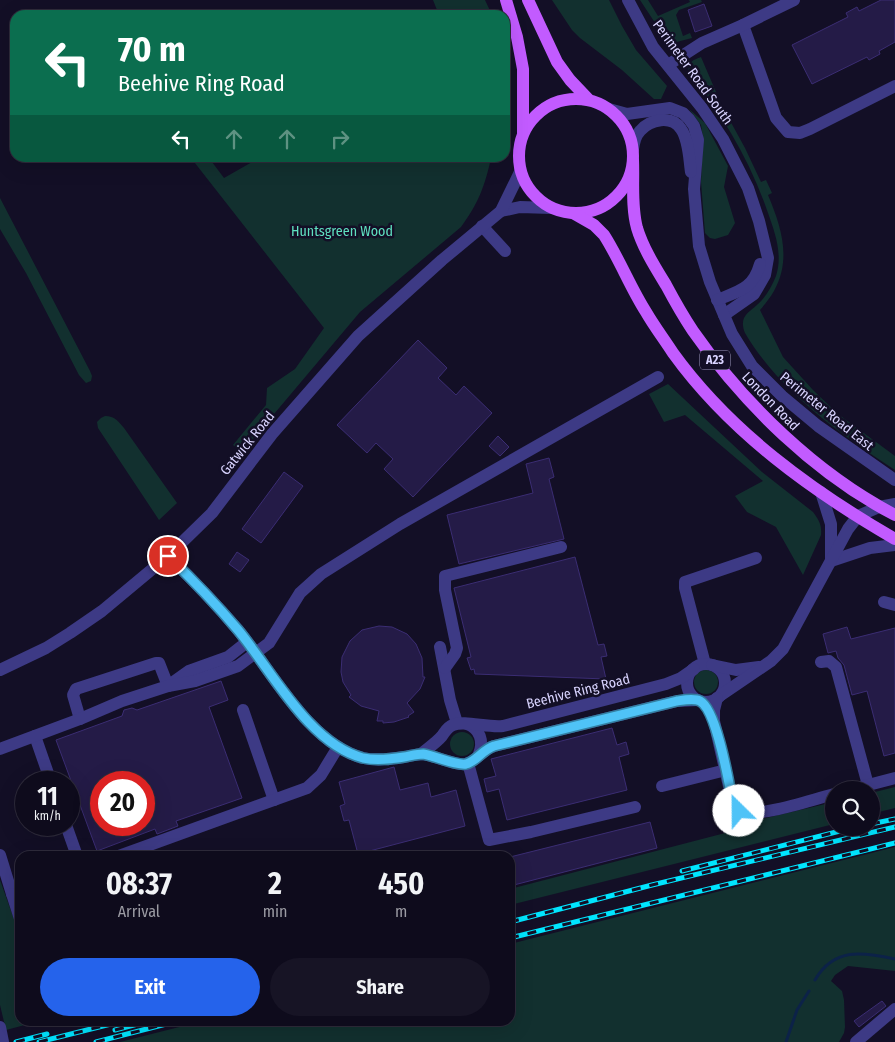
<!DOCTYPE html>
<style>
body{margin:0;font-family:"Fira Sans Condensed",sans-serif;background:#171425;color:#f1f3f6;height:100vh;display:flex;flex-direction:column;font-size:19px;white-space:nowrap}
*{box-sizing:border-box;margin:0}
p{font-size:16px;color:#9b9ba3}
.icon{flex:none;width:28px;height:28px;fill:none;stroke:currentColor;stroke-width:2;stroke-linecap:round;stroke-linejoin:round}
.map{position:relative;flex:1;overflow:hidden}
.side{position:absolute;left:15px;top:851px;width:500px;height:175px;display:flex;flex-direction:column;background:#0e0b1c;border-radius:15px;box-shadow:0 5px 20px #0002,0 0 0 1px #2e2b3b}
.side>*{flex:none}
.top-card{position:absolute;left:10px;top:10px;width:500px;height:152px;border-radius:15px;box-shadow:0 5px 20px #0002,0 0 0 1px #2e2b3b;background:#0b6e4f;color:#fff;overflow:hidden}
.tools{position:absolute;left:825px;top:781px;display:grid;gap:10px}
.tools a{display:grid;place-items:center;width:55px;height:55px;border-radius:50%;background:#0e0b1c;box-shadow:0 5px 20px #0002,0 0 0 1px #2e2b3b;font-size:25px}
.speed{position:absolute;left:15px;top:771px;display:flex;gap:10px;font-size:25px;font-weight:700;text-align:center}
.speed>*{display:grid;place-content:center;width:65px;height:65px;border-radius:50%;background:#0e0b1c;box-shadow:0 5px 20px #0002,0 0 0 1px #2e2b3b;line-height:1}
.speed small{font-size:12px;font-weight:400}
.speed .limit{border:8px solid #d22;background:#fff;color:#111}
.pin{position:absolute;display:grid;place-items:center;width:42px;height:42px;color:#fff;margin:-21px;border:2px solid #fff;border-radius:50%;box-shadow:0 1px 5px #0007}
.me{position:absolute;width:55px;margin:-28px;rotate:337deg;stroke-linejoin:round;filter:drop-shadow(0 0 4px #0008)}
.turn{display:flex;align-items:center;gap:18px;height:105px;padding:0 25px;font-size:22px}
.turn .icon{width:65px;height:65px;stroke-width:2.5}
.turn b{display:block;font-size:35px;line-height:42px}
.lanes{display:flex;align-items:center;height:48px;padding:0 25px;background:#0003;justify-content:center;gap:25px;direction:ltr}
.lanes .off{opacity:.35}
.eta{display:flex;justify-content:space-evenly;align-items:center;height:85px;text-align:center}
.eta b{font-size:30px;font-weight:700;line-height:35px}
.primary-button{display:flex;gap:10px;margin-top:auto;padding:10px 25px}
.primary-button a{flex:1;height:58px;border-radius:30px;background:#2563eb;color:#fff;font-size:20px;font-weight:700;line-height:58px;text-align:center}
.primary-button a+a{background:#171425;color:#f1f3f6}
.map>svg:first-child{display:block}
.green{fill:#12302f}
.lines{fill:none;stroke-linecap:round;stroke-linejoin:round}
.stream{stroke:#0c2248;stroke-width:3}
.building{fill:#241b47;stroke:#3b2d73;fill-rule:evenodd}
.minor{stroke:#3d3a85;stroke-width:12}
.major{stroke:#c25bff;stroke-width:12}
.rail-casing{stroke:#00e5ff;stroke-width:5}
.rail{stroke:#130f26;stroke-width:3;stroke-dasharray:9;stroke-linecap:butt}
.route-casing{stroke:#337fa1;stroke-width:12}
.route{stroke:#4fc3f7;stroke-width:9}
.labels{text-anchor:middle;stroke-width:5;stroke-linejoin:round;paint-order:stroke}
.shield{fill:#130f26;stroke:#9e99be;stroke-width:1}
.shield-label{font-size:12px;font-weight:bold;fill:#d9d4ff}
.street-label{font-size:14px;fill:#d9d4ff;stroke:#130f26}
.park-label{font-size:14px;fill:#5fe0c0;stroke:#130f26}
</style>
<div class="map">
<svg width="895" height="1042" viewBox="0 0 895 1042">
<rect width="100%" height="100%" fill="#130f26"/>
<g class="green">
<polygon points="433,0 485,0 492,15 439,15"/>
<polygon points="552,0 609,0 622,26 636,50 667,86 661,99 654,99 622,70 580,38 572,30"/>
<polygon points="640,0 648,0 658,16 690,2 689,0 701,0 702,2 679,10 676,15 683,36 690,33 692,38 669,44"/>
<path d="M701,57l21,49 23,42 16,34 5,-2 6,13 -4,2c13,31 24,64 6,96 -4,7 -9,13 -14,19l23,47 30,33 25,24 57,42v14c-56,-37 -115,-78 -150,-137 -2,-5 -3,-10 -1,-15 3,-6 9,-9 14,-14 8,-7 14,-18 18,-28 7,-22 -1,-43 -8,-63 -18,-53 -46,-99 -80,-142 2,-10 3,-10 13,-14z"/>
<polygon points="689,109 705,123 728,166 724,187 735,223 728,235 715,239 710,238 705,233 701,182 703,138 701,125"/>
<path d="M191,158h18l15,20 35,-20h232c-6,28 -13,46 -30,69l-101,85 -118,140 -9,-7 33,-40 1,-17 28,-19 29,-41z"/>
<polygon points="0,198 90,371 92,376 91,381 86,383 79,375 26,273 0,229"/>
<path d="M668,384l94,88 51,40c6,8 9,13 8,23l-18,40 -27,-48 -29,-15 -12,-16 28,-15 -78,-66 -21,7 -15,-28z"/>
<path d="M105,416c10,0 13,5 19,12l53,75 -18,17 -61,-92 -1,-6 4,-4z"/>
<circle cx="706" cy="682" r="12"/>
<circle cx="462" cy="744" r="12"/>
<polygon points="895,787 895,808 871,814 871,793"/>
<polygon points="834,802 834,824 510,905 510,889 729,832 728,827"/>
<polygon points="895,847 895,971 848,966 835,975 831,981 842,991 844,1000 845,1027 844,1033 839,1042 120,1042 203,1021 510,1021 510,944"/>
<polygon points="0,880 20,936 20,1021 40,1021 6,1030 0,1005"/>
</g>
<g class="lines">
<g class="stream">
<path d="M815,980c19,-33 48,-28 80,-21"/>
<polyline points="786,1042 797,1010 809,991"/>
</g>
</g>
<g class="building">
<polygon points="881,0 895,0 895,42 879,51 880,54 869,60 867,57 812,84 792,45 848,17 846,13 857,7 859,11"/>
<polygon points="704,4 712,26 695,32 688,10"/>
<polygon points="418,340 447,368 438,378 456,395 464,386 492,413 413,497 384,469 393,459 376,443 367,453 337,425"/>
<polygon points="498,436 509,447 500,456 489,446"/>
<polygon points="549,458 554,477 549,479 564,539 459,564 447,515 533,493 526,464"/>
<polygon points="284,472 303,486 261,543 242,529"/>
<polygon points="237,552 249,560 240,572 229,564"/>
<polygon points="575,557 598,645 604,644 607,656 601,657 606,679 475,674 474,669 471,670 467,658 471,657 454,588"/>
<polygon points="379,626 392,627 407,634 416,644 422,658 423,677 425,677 420,689 407,703 414,712 408,716 409,717 394,722 383,723 383,721 377,721 379,711 361,706 349,697 351,695 343,682 341,672 342,657 350,641 362,630"/>
<polygon points="847,627 851,639 895,628 895,753 884,756 867,691 852,695 844,665 838,658 836,651 828,653 823,634"/>
<path d="M221,681l7,19 -19,7 33,91 -66,23 2,5 -21,8 -2,-5 -58,22 -41,-111 66,-24 2,-6 8,-2 5,2zM101,782h43v43h-43z"/>
<polygon points="612,728 617,745 626,742 629,754 619,757 627,790 507,820 499,789 487,792 484,779 496,776 491,759"/>
<polygon points="394,767 400,790 428,783 431,797 456,790 465,826 358,854 349,820 344,821 340,806 345,804 339,782"/>
<polygon points="650,822 657,848 510,886 510,857"/>
<polygon points="882,1001 886,1006 859,1027 854,1021"/>
</g>
<g class="lines">
<g class="minor">
<polyline points="628,0 653,47 702,108 723,139 748,188 759,221 768,258 765,275 754,294 724,315"/>
<polyline points="743,25 776,118 788,132 800,133 810,129 895,86"/>
<polyline points="668,65 702,43 743,25 794,0"/>
<polyline points="609,109 627,114 670,108 683,113 689,119 694,126 698,140 694,189 699,246 710,282 732,334 752,366 782,396 818,426 895,480"/>
<path d="M633,149c1,-7 2,-13 7,-18 10,-12 32,-16 41,-2 8,11 8,30 10,43"/>
<polyline points="501,211 520,207 551,208"/>
<polyline points="482,226 505,251"/>
<path d="M717,300c22,-9 36,-11 43,-36"/>
<polyline points="821,492 831,524 831,561"/>
<path d="M168,556c25,24 48,48 70,74 34,41 71,114 125,128 14,3 28,1 41,-1 6,-1 13,-3 19,-3 12,2 34,12 43,10 11,-3 16,-14 28,-18l183,-45 21,-1"/>
<polyline points="831,561 870,548 895,545"/>
<polyline points="884,602 895,605"/>
<polyline points="440,647 450,700 457,723"/>
<polyline points="821,662 829,661 836,667 868,785"/>
<polyline points="705,664 685,588 685,582 756,558"/>
<circle cx="706" cy="683" r="19"/>
<polyline points="712,665 736,670 759,667"/>
<polyline points="445,668 455,654 457,648 445,590 445,576 561,547"/>
<polyline points="0,670 46,648 70,633 102,611 168,556 212,513 272,434 358,336 442,260 501,211 520,172"/>
<polyline points="721,695 771,661 783,649 848,529 858,516 879,507 895,504"/>
<path d="M717,698l-3,12v11l19,83c2,4 4,6 8,8 21,5 71,-12 93,-18"/>
<polyline points="243,710 274,800"/>
<polyline points="80,719 73,695 76,689 156,663 159,663 168,686 189,671 228,657 247,642"/>
<path d="M467,724c13,5 17,17 12,30"/>
<polyline points="35,736 51,782"/>
<polyline points="0,749 80,719 122,701 168,686 195,681 238,666 269,643 300,593 321,574 400,524 658,377"/>
<path d="M421,754c7,-6 15,-11 21,-18 3,-4 5,-9 11,-11 11,-5 35,3 50,1l163,-42 15,-6 13,-9"/>
<polyline points="468,763 489,840 531,832 635,807"/>
<polyline points="662,786 726,770"/>
<polyline points="849,790 895,778"/>
<polyline points="66,825 77,856"/>
<polyline points="0,855 12,894 20,891"/>
<polyline points="119,856 307,788 321,775 338,747"/>
<polyline points="12,894 20,919"/>
<polyline points="0,1027 3,1042"/>
<polyline points="856,1042 895,1009"/>
</g>
<g class="major">
<polyline points="506,0 517,37 523,69 523,133"/>
<polyline points="528,0 557,62 570,80 589,100"/>
<circle cx="576" cy="156" r="57"/>
<path d="M633,160c1,22 -2,46 4,68 6,20 18,39 29,57 8,15 17,31 27,46 51,73 123,143 202,184"/>
<path d="M573,213l21,12 10,10c16,25 26,52 42,77 8,14 18,27 27,41 57,79 139,138 222,186"/>
</g>
<defs>
<g id="rail">
<polyline points="871,824 895,819"/>
<polyline points="682,871 852,828"/>
<polyline points="510,922 652,885 895,827"/>
<polyline points="510,938 895,843"/>
<polyline points="115,1030 149,1021"/>
<polyline points="16,1042 47,1034"/>
<polyline points="39,1042 123,1021"/>
<polyline points="96,1042 178,1021"/>
</g>
</defs>
<use href="#rail" class="rail-casing"/>
<use href="#rail" class="rail"/>
</g>
<g class="lines">
<defs>
<path id="route" d="M168,556c25,24 48,48 70,74 34,41 71,114 125,128 14,3 28,1 41,-1 6,-1 13,-3 19,-3 12,2 34,12 43,10 11,-3 16,-14 28,-18l183,-45c7,-1 17,-3 23,0 17,9 29,83 33,103l6,7"/>
</defs>
<use href="#route" class="route-casing"/>
<use href="#route" class="route"/>
</g>
<g class="labels">
<rect class="shield" x="700" y="350.5" width="30" height="19" rx="4"/>
<g class="shield-label">
<text x="715" y="364">A23</text>
</g>
<g class="street-label">
<text transform="translate(693 72) rotate(54)" y="5">Perimeter Road South</text>
<text transform="translate(771 401) rotate(46)" y="5">London Road</text>
<text transform="translate(827 411) rotate(39)" y="5">Perimeter Road East</text>
<text transform="translate(247 443) rotate(-51)" y="5">Gatwick Road</text>
<text transform="translate(578 691) rotate(-14)" y="5">Beehive Ring Road</text>
</g>
<g class="park-label">
<text x="342" y="236">Huntsgreen Wood</text>
</g>
</g>
</svg>
<div class="tools">
<a><svg class="icon" aria-label="search" viewBox="0 0 24 24"><circle cx="10" cy="10" r="6"/><path d="M15 15l6 6"/></svg></a>
</div>
<div class="speed"><div>11<small>km/h</small></div><div class="limit">20</div></div>
<div class="pin" style="left:168px;top:556px;background:#d93025"><svg class="icon" aria-label="arrive" viewBox="0 0 24 24"><path d="M6 21V4h12l-3 4 3 4H6"/></svg></div>
<svg class="me" style="left:739px;top:811px" viewBox="-20 -20 40 40"><circle r="19" fill="#fff"/><path d="M0-13L10 11 0 6-10 11z" fill="#4fc3f7"/></svg>
<div class="top-card">
<div class="turn"><svg class="icon" aria-label="left" viewBox="0 0 24 24"><path d="M17 20v-9H6M10 6l-5 5 5 5"/></svg><div><b>70 m</b>Beehive Ring Road</div></div>
<div class="lanes"><svg class="icon" aria-label="left" viewBox="0 0 24 24"><path d="M17 20v-9H6M10 6l-5 5 5 5"/></svg><svg class="icon off" aria-label="ahead" viewBox="0 0 24 24"><path d="M12 20V5M6 11l6-6 6 6"/></svg><svg class="icon off" aria-label="ahead" viewBox="0 0 24 24"><path d="M12 20V5M6 11l6-6 6 6"/></svg><svg class="icon off" aria-label="right" viewBox="0 0 24 24"><path d="M7 20v-9h11M14 6l5 5-5 5"/></svg></div>
</div>
<section class="side">
<div class="eta">
<div><b>08:37</b><p>Arrival</p></div>
<div><b>2</b><p>min</p></div>
<div><b>450</b><p>m</p></div>
</div>
<div class="primary-button"><a>Exit</a><a>Share</a></div>
</section>
</div>
